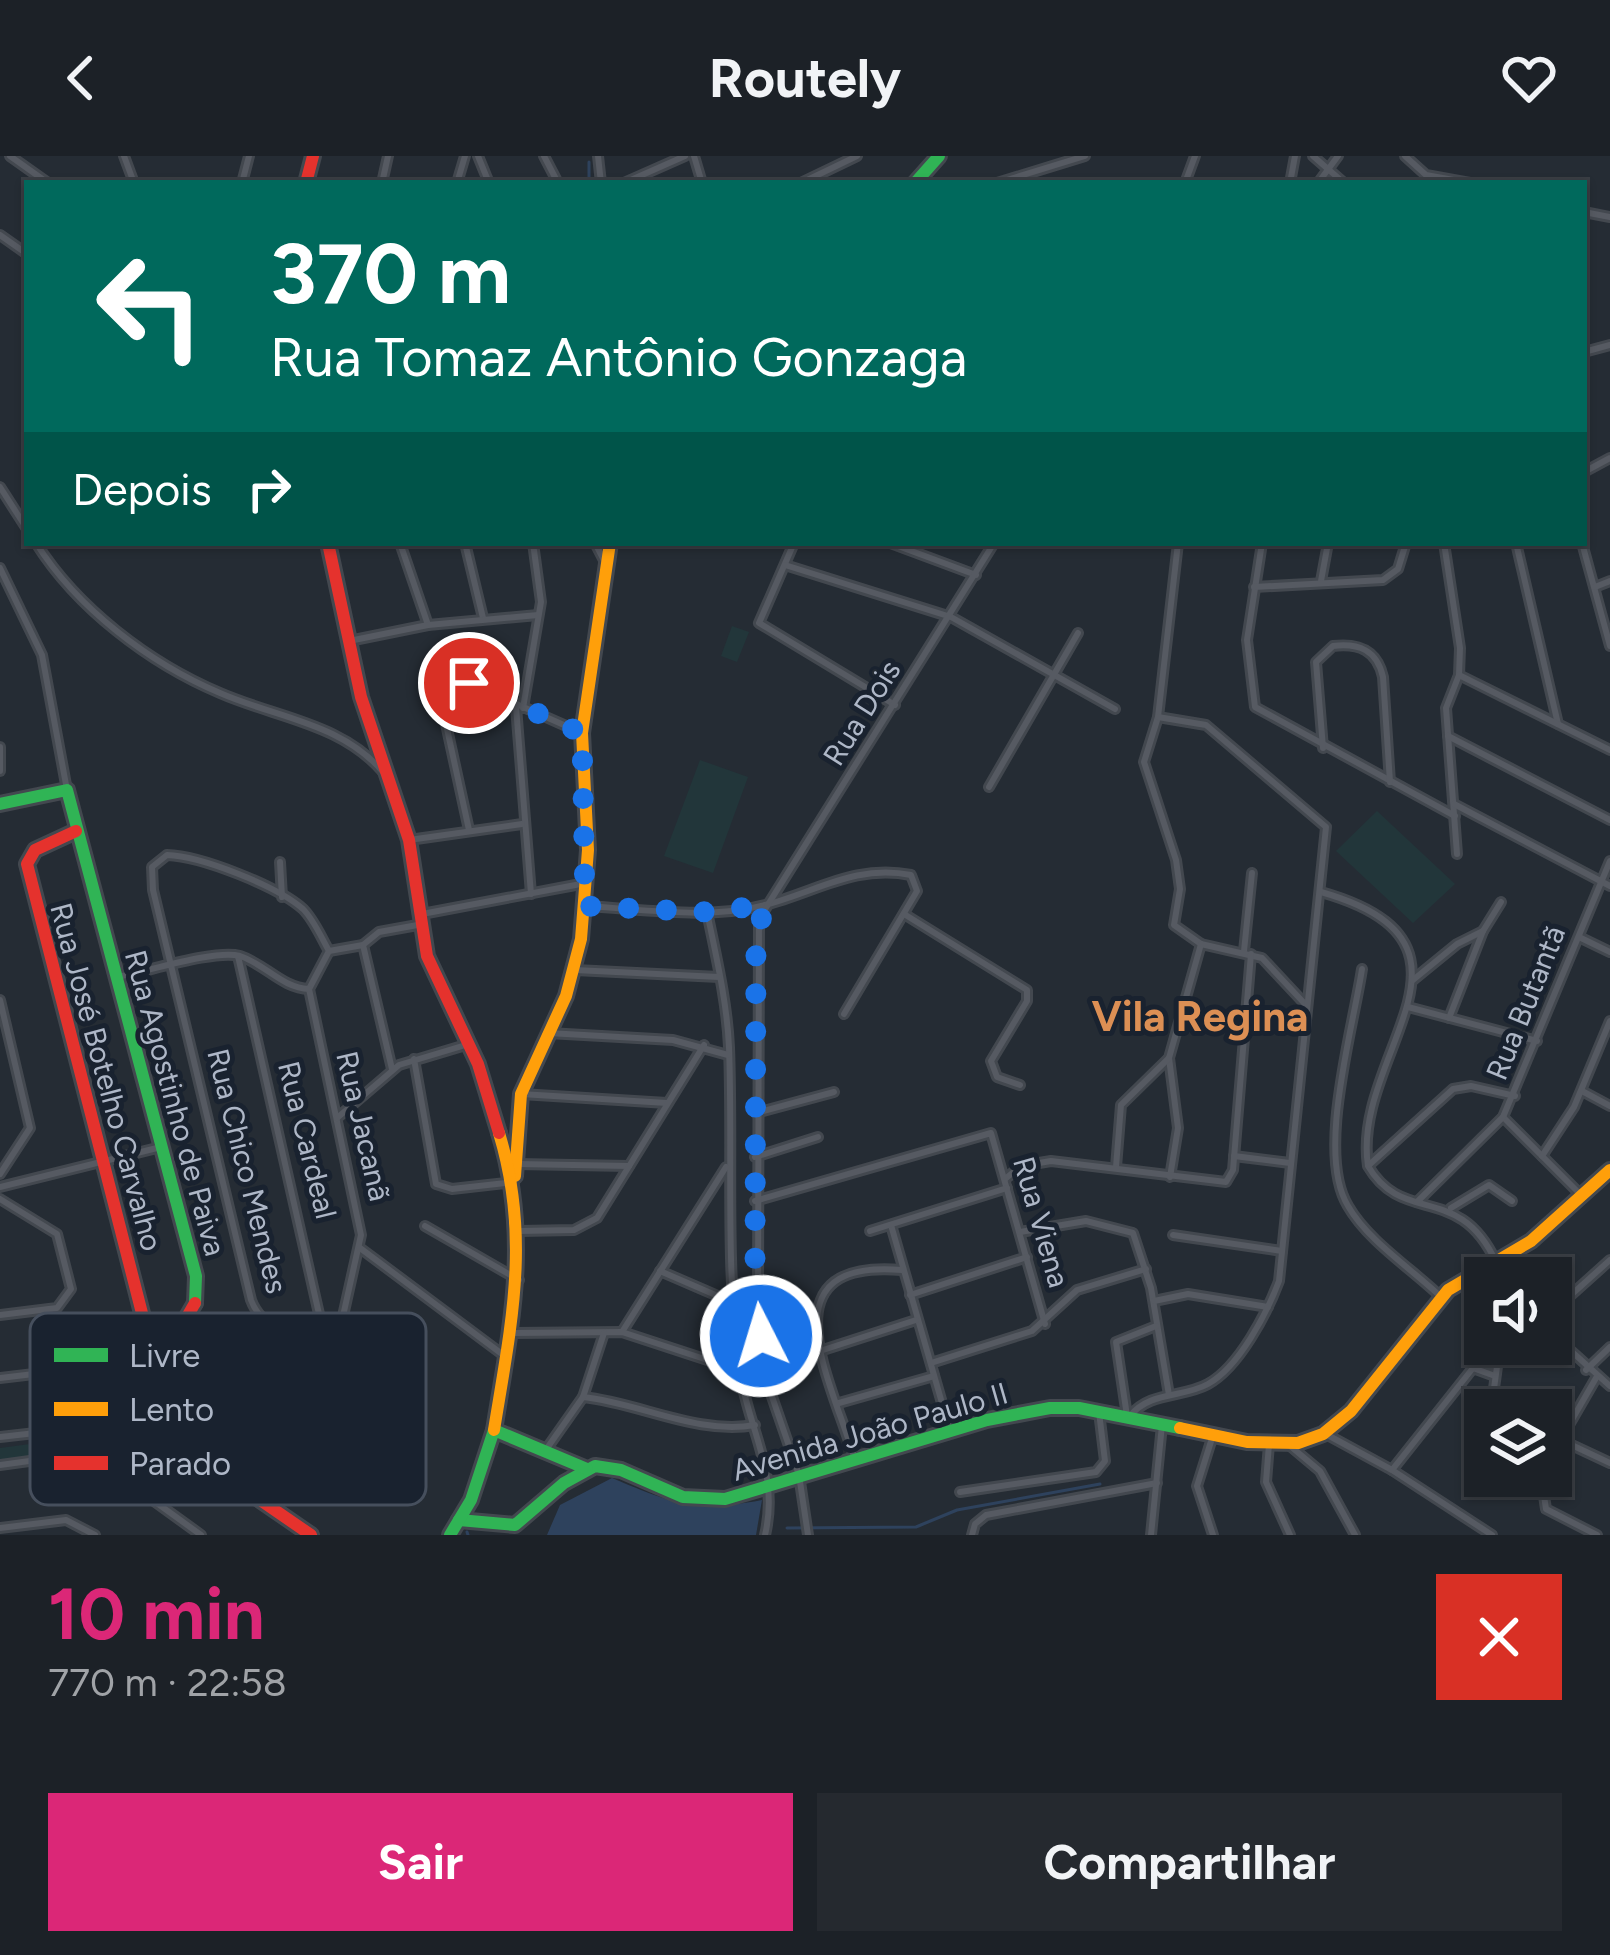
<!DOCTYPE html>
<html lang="pt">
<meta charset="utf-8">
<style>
body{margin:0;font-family:Figtree,sans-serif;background:#25292f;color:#f1f3f6;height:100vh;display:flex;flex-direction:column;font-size:45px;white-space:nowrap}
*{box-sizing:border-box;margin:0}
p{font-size:39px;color:#a0a3a7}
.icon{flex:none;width:66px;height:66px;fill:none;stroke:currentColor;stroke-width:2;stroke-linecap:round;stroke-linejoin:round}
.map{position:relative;height:1379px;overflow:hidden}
.details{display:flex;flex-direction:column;background:#1c2127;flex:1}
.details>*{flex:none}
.top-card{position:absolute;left:24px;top:24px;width:1563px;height:366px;border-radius:0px;box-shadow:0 3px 9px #0004,0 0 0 3px #3a3e44;background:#00695c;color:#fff;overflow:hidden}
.tools{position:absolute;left:1464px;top:1101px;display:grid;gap:24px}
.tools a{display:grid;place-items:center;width:108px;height:108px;border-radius:0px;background:#1c2127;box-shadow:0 3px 9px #0004,0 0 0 3px #3a3e44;font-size:60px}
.pin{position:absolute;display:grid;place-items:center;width:102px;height:102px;color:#fff;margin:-51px;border:6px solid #fff;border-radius:50%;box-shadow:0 3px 12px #0007}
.me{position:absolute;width:132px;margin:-66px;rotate:355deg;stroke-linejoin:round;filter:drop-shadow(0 0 9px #0008)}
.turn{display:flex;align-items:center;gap:42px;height:252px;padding:0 48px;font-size:54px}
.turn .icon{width:156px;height:156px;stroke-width:2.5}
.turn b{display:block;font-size:84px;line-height:102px}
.then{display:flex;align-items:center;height:114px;padding:0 48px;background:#0003;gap:24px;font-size:45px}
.round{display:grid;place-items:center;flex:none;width:126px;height:126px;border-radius:0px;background:#25292f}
.head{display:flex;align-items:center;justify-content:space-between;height:204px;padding:0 48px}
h1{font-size:72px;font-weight:700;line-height:90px;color:#db2777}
.cta{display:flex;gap:24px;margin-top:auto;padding:24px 48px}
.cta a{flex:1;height:138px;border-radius:0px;background:#db2777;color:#fff;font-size:48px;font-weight:700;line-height:138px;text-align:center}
.cta a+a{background:#25292f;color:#f1f3f6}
header{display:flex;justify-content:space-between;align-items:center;height:156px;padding:0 48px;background:#1c2127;font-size:54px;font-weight:700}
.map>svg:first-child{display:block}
.green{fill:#22363a}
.water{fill:#2e425d}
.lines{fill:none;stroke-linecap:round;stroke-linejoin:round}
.stream{stroke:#2e425d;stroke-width:3}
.street-casing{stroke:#43484f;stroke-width:12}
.fast-casing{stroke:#43484f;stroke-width:18}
.slow-casing{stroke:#43484f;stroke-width:18}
.jam-casing{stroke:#43484f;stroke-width:18}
.street{stroke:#565a62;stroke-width:6}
.fast{stroke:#30b455;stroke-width:12}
.slow{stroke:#ff9f0a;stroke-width:12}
.jam{stroke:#e5322d;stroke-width:12}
.route{stroke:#1a73e8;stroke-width:21;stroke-dasharray:0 37.8}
.labels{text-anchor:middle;stroke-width:10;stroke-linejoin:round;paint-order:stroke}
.street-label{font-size:30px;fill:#aeb7c7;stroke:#19222f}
.district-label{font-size:42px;font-weight:bold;fill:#dc8f54;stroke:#19222f}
.key{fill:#19222f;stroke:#464f5d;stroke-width:3}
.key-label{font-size:33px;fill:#aeb7c7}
</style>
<header><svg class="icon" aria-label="back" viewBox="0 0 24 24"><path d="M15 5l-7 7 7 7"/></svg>Routely<svg class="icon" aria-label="heart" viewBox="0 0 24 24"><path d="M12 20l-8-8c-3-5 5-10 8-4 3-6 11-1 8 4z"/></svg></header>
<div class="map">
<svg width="1610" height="1379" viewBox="0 0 1610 1379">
<rect width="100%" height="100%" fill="#252c34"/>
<g class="green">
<polygon points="732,470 749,476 737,506 721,500"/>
<polygon points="700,604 748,621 713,717 664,700"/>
<polygon points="1377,655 1455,728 1413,767 1336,695"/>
<polygon points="143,1273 145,1289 0,1305 0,1292"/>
</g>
<path class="water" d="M612,1322c62,26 83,35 150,22l-6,35h-209l13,-30z"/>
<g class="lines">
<g class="stream">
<polyline points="589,6 589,27"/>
<polyline points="787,1372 916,1371 957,1354 1100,1328"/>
<polyline points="467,1376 468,1379"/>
</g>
<defs>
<g id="street">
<polyline points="10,0 48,27"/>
<polyline points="124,0 134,27"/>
<polyline points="478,0 489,27"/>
<polyline points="544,0 558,27"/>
<polyline points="598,0 601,27"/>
<polyline points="694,0 702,27"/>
<polyline points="1313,0 1344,27"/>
<polyline points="1405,0 1426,19 1470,27"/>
<polyline points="242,27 249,0"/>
<polyline points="382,27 388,0"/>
<polyline points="457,27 465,0"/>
<polyline points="624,27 685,0"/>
<polyline points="801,27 857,0"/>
<polyline points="997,27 1085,0"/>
<polyline points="1185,27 1195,0"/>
<polyline points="1290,27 1295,0"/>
<polyline points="1318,27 1338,0"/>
<polyline points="1584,56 1610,61"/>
<polyline points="0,79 27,98"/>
<polyline points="1584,196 1610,189"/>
<polyline points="1584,316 1610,302"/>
<polyline points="0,331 27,373"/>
<path d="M36,387c41,65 113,120 184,150 57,25 122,30 164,80"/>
<polyline points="400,387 428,469"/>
<polyline points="465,387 483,462"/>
<polyline points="595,387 607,410"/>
<polyline points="794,387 759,467 895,549"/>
<polyline points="890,387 976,419"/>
<polyline points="1178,387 1158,561 1144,606 1176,704 1180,733 1174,769 1201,788"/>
<polyline points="1262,387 1247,484 1255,551 1455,660"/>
<polyline points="1444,387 1460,492 1459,519 1446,552 1457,698"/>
<polyline points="1516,387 1558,568"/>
<polyline points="1582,387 1610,490"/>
<polyline points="785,409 951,461 1115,553"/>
<polyline points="0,412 42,499 67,634"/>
<polyline points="1321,425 1328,387"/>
<polyline points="1254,431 1383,424 1398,413 1406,387"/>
<polyline points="1595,431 1610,425"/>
<polyline points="349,485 428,469 538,459"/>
<polyline points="1459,519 1610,594"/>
<polyline points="516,551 531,738"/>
<polyline points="523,552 541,446 533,387"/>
<polyline points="1448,580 1610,664"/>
<polyline points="0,591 0,615"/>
<path d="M1323,592l-7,-86 17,-16c26,-3 44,4 50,31l7,105"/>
<polyline points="989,631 1078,477"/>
<polyline points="1454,648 1610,730"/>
<polyline points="469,674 441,545 443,531 469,527 582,577"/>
<polyline points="409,684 522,668"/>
<path d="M167,699c34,1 110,31 136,54 11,11 18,28 26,42l-20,38 52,246 -18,81 -19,20c-28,7 -63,-9 -73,-36l-98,-410 -1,-23z"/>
<polyline points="280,706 282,741"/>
<path d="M1321,736c183,52 30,162 47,274 35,60 91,16 128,96"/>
<path d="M585,750c58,3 123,14 180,-1 51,-13 90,-41 146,-30l6,16 -73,123"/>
<path d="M707,756c9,44 20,90 22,135 4,106 -4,214 10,320 8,60 41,105 26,168"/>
<polyline points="422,758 586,727"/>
<polyline points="904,758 1027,834 1027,845 991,905 997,921 1020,929"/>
<polyline points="1579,781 1610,796"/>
<polyline points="329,795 363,789"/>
<polyline points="1244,795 1252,717"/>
<polyline points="238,800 324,1180"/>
<path d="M1362,813c-9,60 -46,185 -14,237 20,35 64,63 93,91"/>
<polyline points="575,814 719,821"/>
<path d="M117,821c29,-5 98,-28 123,-21 25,8 42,32 69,33"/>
<polyline points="1413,824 1457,788 1483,775"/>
<polyline points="0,844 30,972 0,1018"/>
<polyline points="1408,851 1537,885"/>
<polyline points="1449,862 1483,775 1501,746"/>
<polyline points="548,877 673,884 728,899"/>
<polyline points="1169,902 1178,972 1170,1021"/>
<polyline points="414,903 436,1028 452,1033 514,1026"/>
<polyline points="392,913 363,789 379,776 423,768"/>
<polyline points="1582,935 1610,950"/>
<polyline points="521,938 667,947"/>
<polyline points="756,957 834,936"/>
<polyline points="1503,961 1581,1039"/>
<polyline points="337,962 399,909 469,888"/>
<polyline points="1234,1000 1290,1007"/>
<polyline points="1542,1000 1574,951 1610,865"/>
<polyline points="755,1001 818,981"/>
<polyline points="517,1008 629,1010"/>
<polyline points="1369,1009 1453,933 1471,930 1515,940"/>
<polyline points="1116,1011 1121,949 1169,902 1201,788 1262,802 1305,848"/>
<polyline points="1005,1023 1021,1010 1051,1005 1226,1026 1233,1014 1251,798"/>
<polyline points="0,1031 161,991"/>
<polyline points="0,1043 57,1078 71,1133 57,1152 0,1159"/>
<polyline points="755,1045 991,977 1045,1168"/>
<polyline points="1417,1046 1503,961 1610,705"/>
<polyline points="1451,1052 1489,1029 1512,1045"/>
<polyline points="891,1069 950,1275"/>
<polyline points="425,1070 519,1124"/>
<polyline points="519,1075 574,1074 597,1062 704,889"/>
<polyline points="870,1075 1007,1032"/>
<polyline points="1020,1076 1086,1065 1133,1077 1151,1132 1169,1239"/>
<polyline points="1173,1079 1282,1095"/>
<polyline points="360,1092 506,1201"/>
<polyline points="660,1115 734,1147"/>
<polyline points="910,1139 1027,1101"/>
<polyline points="1154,1145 1188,1138 1268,1151"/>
<polyline points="1551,1157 1610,1104"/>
<polyline points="622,1176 726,1011"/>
<polyline points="513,1177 622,1176 738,1214"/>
<polyline points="1551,1177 1610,1230"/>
<polyline points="823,1194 916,1164"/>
<polyline points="931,1207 1032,1175 1077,1134 1146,1113"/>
<polyline points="1473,1212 1495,1220"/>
<polyline points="1586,1214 1610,1191"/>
<polyline points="0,1222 126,1207 153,1212"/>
<path d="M583,1241c57,6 114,38 172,28"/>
<polyline points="839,1247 934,1220"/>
<polyline points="1491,1254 1500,1189"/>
<polyline points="1127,1260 1116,1186 1156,1170"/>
<path d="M1130,1260c20,-25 53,-18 78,-32 31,-17 59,-71 71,-103l47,-454 -120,-102 -48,-8"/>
<polyline points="1322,1276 1392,1314 1492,1379"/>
<polyline points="0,1281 106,1269 143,1260"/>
<polyline points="1561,1284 1610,1307"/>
<polyline points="1269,1288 1266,1326 1290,1379"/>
<polyline points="1289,1289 1320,1315 1355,1379"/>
<polyline points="545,1295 583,1241 604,1177"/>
<polyline points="89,1298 201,1379"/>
<polyline points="1551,1300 1596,1222"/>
<path d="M855,1304c-23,-79 -93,-202 47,-190"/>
<polyline points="0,1309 153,1288"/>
<polyline points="1392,1314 1473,1212 1502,1188"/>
<polyline points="1541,1320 1546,1353 1597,1379"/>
<polyline points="960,1336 1096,1316 1105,1305 1099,1256"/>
<polyline points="0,1372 66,1364 95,1379"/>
<polyline points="808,1379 799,1319 768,1229 758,1146 759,763 994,387"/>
<polyline points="972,1379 975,1368 986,1359 1157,1327"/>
<polyline points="1151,1379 1162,1269"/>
<polyline points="1213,1379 1197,1330 1213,1279"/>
</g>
<g id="fast">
<polyline points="915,27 939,0"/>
<polyline points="0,648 67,634 196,1120 195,1147"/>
<polyline points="459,1364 515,1369 564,1327 595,1310 621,1314 683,1341 725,1343 987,1264 1050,1252 1079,1252 1180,1272"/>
<polyline points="450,1379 471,1344 494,1274 587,1313"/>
</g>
<g id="slow">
<polyline points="515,1020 521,938 566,840 581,783 588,694 582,577 610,387"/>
<polyline points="1180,1272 1247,1286 1298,1287 1323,1278 1351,1255 1448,1134 1531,1085 1610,1014"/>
<path d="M494,1274c17,-105 37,-192 5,-297"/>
</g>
<g id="jam">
<polyline points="306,27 313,0"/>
<polyline points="328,387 361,541 409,684 427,800 478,908 499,977"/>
<polyline points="76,675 35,694 27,708 155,1208"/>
<polyline points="195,1147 147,1230 153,1288 192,1297 311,1379"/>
</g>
</defs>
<use href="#street" class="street-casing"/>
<use href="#fast" class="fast-casing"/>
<use href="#slow" class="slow-casing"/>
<use href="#jam" class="jam-casing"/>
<use href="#street" class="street"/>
<use href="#fast" class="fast"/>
<use href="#slow" class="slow"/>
<use href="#jam" class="jam"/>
</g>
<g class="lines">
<polyline class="route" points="469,527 582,577 585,750 707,756 765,749 756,783 755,1108 761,1180"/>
</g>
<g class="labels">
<g class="street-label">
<text transform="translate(862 557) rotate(-58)" y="10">Rua Dois</text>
<text transform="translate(1526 847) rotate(-68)" y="10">Rua Butantã</text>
<text transform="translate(106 921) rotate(75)" y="10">Rua José Botelho Carvalho</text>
<text transform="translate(175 947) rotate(75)" y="10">Rua Agostinho de Paiva</text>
<text transform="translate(363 970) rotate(77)" y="10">Rua Jacanã</text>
<text transform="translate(307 984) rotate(76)" y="10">Rua Cardeal</text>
<text transform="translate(247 1015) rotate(76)" y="10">Rua Chico Mendes</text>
<text transform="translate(1041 1066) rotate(74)" y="10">Rua Viena</text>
<text transform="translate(870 1276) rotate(-16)" y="10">Avenida João Paulo II</text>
</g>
<g class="district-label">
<text x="1200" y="875">Vila Regina</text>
</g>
</g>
<rect x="30" y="1157" width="396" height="192" rx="18" class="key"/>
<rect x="54" y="1192" width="54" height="14" fill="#30b455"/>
<rect x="54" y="1246" width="54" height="14" fill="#ff9f0a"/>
<rect x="54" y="1300" width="54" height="14" fill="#e5322d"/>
<g class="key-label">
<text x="129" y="1211">Livre</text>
<text x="129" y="1265">Lento</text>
<text x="129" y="1319">Parado</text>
</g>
</svg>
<div class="tools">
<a><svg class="icon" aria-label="sound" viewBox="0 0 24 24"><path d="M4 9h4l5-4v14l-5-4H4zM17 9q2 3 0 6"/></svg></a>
<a><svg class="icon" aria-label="layers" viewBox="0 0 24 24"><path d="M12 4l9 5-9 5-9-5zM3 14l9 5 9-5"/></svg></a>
</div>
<div class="pin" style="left:469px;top:527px;background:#d93025"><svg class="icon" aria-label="arrive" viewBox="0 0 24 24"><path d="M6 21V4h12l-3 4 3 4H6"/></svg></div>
<svg class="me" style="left:761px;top:1180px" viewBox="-20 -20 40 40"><circle r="17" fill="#1a73e8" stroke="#fff" stroke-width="3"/><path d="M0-11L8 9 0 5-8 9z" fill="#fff"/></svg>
<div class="top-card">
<div class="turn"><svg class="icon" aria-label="left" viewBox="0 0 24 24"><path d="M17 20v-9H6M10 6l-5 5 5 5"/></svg><div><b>370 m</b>Rua Tomaz Antônio Gonzaga</div></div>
<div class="then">Depois<svg class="icon" aria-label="right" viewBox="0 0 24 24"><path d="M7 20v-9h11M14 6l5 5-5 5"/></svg></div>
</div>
</div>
<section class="details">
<div class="head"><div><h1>10 min</h1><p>770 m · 22:58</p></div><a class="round" style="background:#d93025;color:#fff"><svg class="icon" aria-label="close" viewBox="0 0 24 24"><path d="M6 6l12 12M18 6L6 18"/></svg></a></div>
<div class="cta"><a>Sair</a><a>Compartilhar</a></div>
</section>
